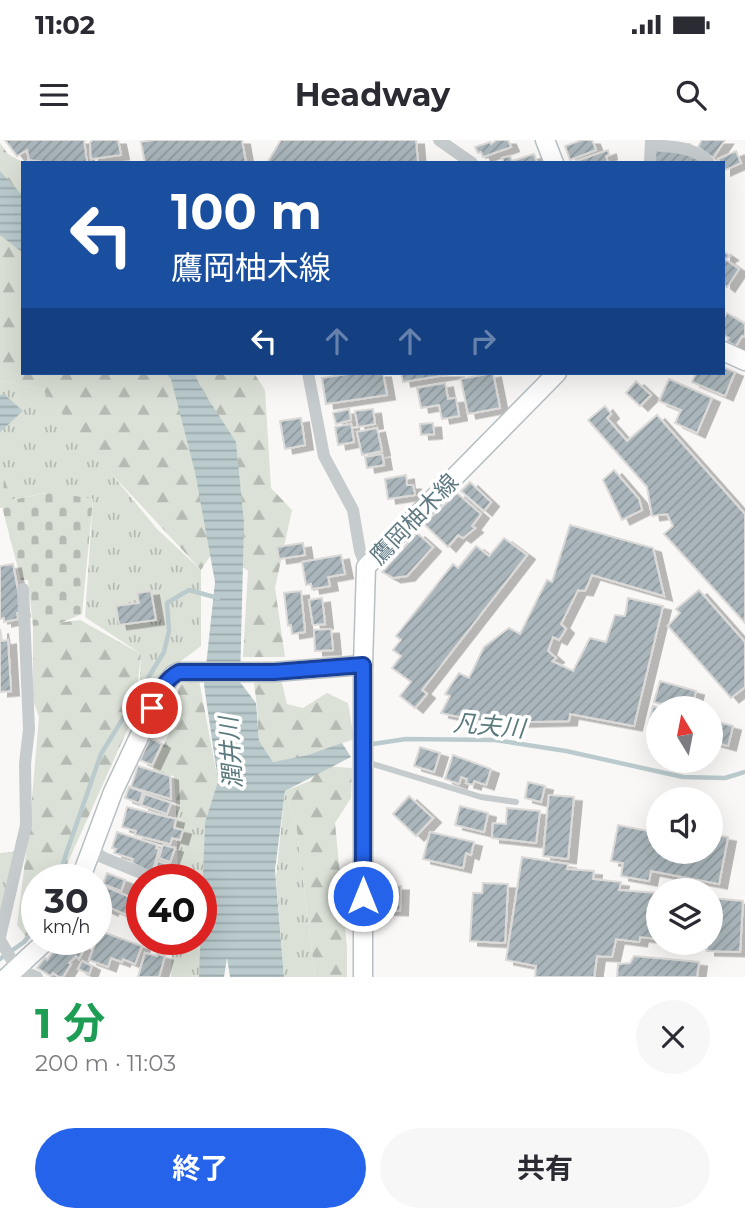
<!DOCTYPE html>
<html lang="ja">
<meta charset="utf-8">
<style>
body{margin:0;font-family:Montserrat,"Noto Sans JP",sans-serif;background:#f7f7f7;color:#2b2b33;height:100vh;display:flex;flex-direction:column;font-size:26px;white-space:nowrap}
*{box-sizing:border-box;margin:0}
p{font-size:23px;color:#7c7c81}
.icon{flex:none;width:38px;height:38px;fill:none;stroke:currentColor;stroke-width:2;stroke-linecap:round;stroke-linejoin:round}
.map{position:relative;height:837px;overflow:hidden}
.side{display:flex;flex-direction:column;background:#fff;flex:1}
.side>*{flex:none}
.hud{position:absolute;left:21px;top:21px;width:704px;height:214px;border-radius:0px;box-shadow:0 7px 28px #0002;background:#1a4fa0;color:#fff;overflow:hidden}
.needle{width:46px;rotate:350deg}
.controls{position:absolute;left:646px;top:556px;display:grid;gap:14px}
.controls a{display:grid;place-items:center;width:77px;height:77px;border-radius:50%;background:#fff;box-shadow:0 7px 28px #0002;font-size:35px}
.speed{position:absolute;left:21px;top:724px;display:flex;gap:14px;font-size:35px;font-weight:700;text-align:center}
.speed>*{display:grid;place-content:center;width:91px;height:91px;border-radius:50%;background:#fff;box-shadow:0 7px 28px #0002;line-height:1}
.speed small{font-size:18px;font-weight:400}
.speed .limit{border:10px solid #d22;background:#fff;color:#111}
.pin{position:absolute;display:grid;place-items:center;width:60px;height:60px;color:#fff;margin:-30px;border:4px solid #fff;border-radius:50%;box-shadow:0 2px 7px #0007}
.me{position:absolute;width:77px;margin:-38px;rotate:0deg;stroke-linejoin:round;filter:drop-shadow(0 0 5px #0008)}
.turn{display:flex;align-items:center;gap:24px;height:147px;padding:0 35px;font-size:32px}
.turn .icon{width:91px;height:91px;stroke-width:2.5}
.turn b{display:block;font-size:49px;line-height:60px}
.lanes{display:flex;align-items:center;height:66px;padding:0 35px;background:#0003;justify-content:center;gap:35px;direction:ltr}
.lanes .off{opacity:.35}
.round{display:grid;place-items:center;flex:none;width:74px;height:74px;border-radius:37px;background:#f7f7f7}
.overview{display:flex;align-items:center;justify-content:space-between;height:119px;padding:0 35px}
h1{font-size:42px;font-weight:700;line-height:52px;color:#1e9e55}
.action{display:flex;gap:14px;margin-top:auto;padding:14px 35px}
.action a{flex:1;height:80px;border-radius:42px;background:#2563eb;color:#fff;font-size:28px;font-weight:700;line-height:80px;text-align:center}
.action a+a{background:#f7f7f7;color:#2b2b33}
.status{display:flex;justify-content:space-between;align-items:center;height:49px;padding:0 35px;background:#fff;direction:ltr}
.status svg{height:19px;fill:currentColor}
header{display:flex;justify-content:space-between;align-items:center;height:91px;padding:0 35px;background:#fff;font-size:32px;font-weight:700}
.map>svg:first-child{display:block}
.grass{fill:url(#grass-tufts)}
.forest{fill:url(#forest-firs)}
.cemetery{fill:url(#cemetery-stones)}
.water{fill:url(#water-rules)}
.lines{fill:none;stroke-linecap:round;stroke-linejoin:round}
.stream{stroke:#bbcbcd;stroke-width:4.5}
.building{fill:url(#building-hatch);stroke:#dbdad8;stroke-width:2;filter:url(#shadow)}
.secondary-casing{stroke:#b7bfc3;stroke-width:21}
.lane{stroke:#c6cbce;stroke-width:6}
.street{stroke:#c6cbce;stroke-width:12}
.secondary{stroke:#fff;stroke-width:18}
.route-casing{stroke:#184099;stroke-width:18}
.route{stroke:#2563eb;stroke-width:12}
.labels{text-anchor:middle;stroke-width:7;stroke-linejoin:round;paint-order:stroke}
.street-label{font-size:23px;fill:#607a84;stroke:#fff}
.water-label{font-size:24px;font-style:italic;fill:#5b7a7e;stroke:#fff}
</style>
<div class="status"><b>11:02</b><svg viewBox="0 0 49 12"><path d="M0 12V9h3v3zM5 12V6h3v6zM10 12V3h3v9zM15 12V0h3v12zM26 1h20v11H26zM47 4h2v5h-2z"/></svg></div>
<header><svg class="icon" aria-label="menu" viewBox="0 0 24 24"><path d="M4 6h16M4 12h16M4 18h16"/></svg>Headway<svg class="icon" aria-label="search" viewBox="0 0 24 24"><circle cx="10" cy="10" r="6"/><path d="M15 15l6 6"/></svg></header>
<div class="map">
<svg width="745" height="837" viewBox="0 0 745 837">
<defs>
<pattern id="grass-tufts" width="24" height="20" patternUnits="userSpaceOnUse" patternTransform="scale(1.75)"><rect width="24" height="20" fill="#dbe1d6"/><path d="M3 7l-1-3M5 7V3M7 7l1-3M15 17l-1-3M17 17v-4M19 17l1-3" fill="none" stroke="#b5bbb3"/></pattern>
<pattern id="forest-firs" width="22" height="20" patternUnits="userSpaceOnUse" patternTransform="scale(1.75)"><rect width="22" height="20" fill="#dbe1d6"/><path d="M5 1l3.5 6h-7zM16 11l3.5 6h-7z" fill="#b5bbb3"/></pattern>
<pattern id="cemetery-stones" width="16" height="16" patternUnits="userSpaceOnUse" patternTransform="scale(1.75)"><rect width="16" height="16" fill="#dbe1d6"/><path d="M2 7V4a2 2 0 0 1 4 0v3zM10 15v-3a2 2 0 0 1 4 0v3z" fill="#b5bbb3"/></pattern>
<pattern id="water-rules" width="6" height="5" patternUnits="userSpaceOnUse" patternTransform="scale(1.75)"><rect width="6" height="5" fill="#bbcbcd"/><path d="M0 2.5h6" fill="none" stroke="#9baaac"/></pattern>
<pattern id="building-hatch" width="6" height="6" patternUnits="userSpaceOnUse" patternTransform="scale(1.75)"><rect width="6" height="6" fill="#aab6bb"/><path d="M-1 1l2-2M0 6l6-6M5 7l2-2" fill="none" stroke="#8e999e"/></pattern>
<filter id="shadow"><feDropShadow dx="8" dy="4.5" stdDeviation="0" flood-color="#0004"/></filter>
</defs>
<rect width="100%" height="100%" fill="#f9f8f6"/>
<g class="grass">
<polygon points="0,240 43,250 157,389 201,430 201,506 169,530 138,580 141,514 85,477 93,359 45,353 11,360 0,339"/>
<polygon points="285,651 296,682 315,837 284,837 276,737"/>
<path d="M176,668l29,14c-2,51 -1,104 -6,155h-28l1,-35 -12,-2h41v-60h-23z"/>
<polygon points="21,711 0,792 0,713"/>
</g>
<g class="forest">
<polygon points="0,3 8,14 24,23 23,233 254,233 265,250 271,348 292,370 275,448 285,517 243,517 248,431 216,407 201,430 98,319 43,250 0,240"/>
<polygon points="80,480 141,514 134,575 60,740 37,740 37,783 27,798 17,785 30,681 39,577 33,560 33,486"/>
<polygon points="281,539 287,564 303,568 327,553 348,563 354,599 297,620 273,622 259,607 257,567 254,543"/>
<polygon points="199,540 218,641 205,682 192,678 176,668 174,636 152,631 170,591 179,544"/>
<polygon points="323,626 352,628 351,658 335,683 347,808 347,837 315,837 296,682 285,651 310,641"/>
</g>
<polygon class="cemetery" points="0,328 12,360 51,352 93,359 82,474 58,484 33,486 28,440 21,440 2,367 0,368"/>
<g class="water">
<polygon points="0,31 23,56 23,113 0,95"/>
<polygon points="165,233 194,233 203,251 236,302 244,383 240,542 256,563 259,601 273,622 308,615 342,603 351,617 285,651 275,730 284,837 230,837 227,818 224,837 199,837 205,682 218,641 204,545 215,442 195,332 171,239"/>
<polygon points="4,254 23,271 0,292 0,255"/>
</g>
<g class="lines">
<g class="stream">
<polyline points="366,605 406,599 495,600 566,611 683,637 725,638 745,632"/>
<polyline points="58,740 66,714 101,614 164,512 169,491 167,463 189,450 218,458"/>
<polyline points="0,819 24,802 37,786"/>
</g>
</g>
<g class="building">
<polygon points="5,0 84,0 87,23 53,23 29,20 27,10 17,16"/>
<polygon points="93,0 118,0 121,15 91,19 90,3"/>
<polygon points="153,0 242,0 246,23 145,23 141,2"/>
<polygon points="281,0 416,0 418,23 267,23"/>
<polygon points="497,0 508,0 511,7 483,17 481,12 478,13 475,7 490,2 491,4"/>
<polygon points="582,0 592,0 596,10 570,20 565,6"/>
<polygon points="702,0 725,0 713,18 698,7"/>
<polygon points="690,4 705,23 655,23 655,6"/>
<polygon points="608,10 609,15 606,16 608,23 571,23"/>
<polygon points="736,11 741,23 723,31 723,23 720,23 718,19"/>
<polygon points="534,14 537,23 504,23 502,18 510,16 512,21"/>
<polygon points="723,111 730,116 725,119 739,129 727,147 723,144"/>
<polygon points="727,173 745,184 745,197 742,196 736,206 727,201 729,198 723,195 723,180"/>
<polygon points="723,227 735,232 725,256 692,242 696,233 723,233"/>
<polygon points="354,233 383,233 387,255 326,264 322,238"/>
<polygon points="401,233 457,233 403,242"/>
<polygon points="493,233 500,268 468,274 461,239"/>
<polygon points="669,239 712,258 697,293 675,283 681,270 659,261"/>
<polygon points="636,241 651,255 640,266 626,253"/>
<polygon points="445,243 448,259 456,258 459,276 442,279 439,265 421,268 417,248"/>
<polygon points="605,266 611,274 607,278 627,301 657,275 745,374 745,483 664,394 673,386 667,374 652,376 647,347 588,280"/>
<polygon points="349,269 351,280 336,284 333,273"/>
<polygon points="373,269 375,284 358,287 355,271"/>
<polygon points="301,278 305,305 285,309 280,281"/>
<polygon points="433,283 434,294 421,295 420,284"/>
<polygon points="351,284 354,302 338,305 335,287"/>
<polygon points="377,288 382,311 362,315 357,292"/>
<polygon points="382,314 384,325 367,328 365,317"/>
<polygon points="614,330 639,359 642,370 622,380 603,340"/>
<polygon points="406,335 407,345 413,345 415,355 388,359 385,339"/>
<polygon points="470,342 491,362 484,371 461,351"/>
<polygon points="457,353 481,374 472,386 475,388 463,398 458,395 448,407 424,384"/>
<polygon points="570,385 653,408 664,456 592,435 585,451 578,450 561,484 566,489 559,500 553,497 548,511 556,518 552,521 573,531 590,498 606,502 615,475 625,476 628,458 663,466 634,586 570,574 569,581 487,583 441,573 450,556 445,554 459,533 469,538 484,507 509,488 520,494 547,440 552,442"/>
<polygon points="417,393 433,407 407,436 393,438 382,432"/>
<polygon points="504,398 527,415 422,550 427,554 415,568 400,556 411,542 392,528 401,516 393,510 401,500 396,496 453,424 458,428 476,406 489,416"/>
<polygon points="303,403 305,415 279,419 277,407"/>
<polygon points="341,415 345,434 328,437 330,446 312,449 311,444 306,445 302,422"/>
<polygon points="13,424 22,472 17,473 18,479 4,482 4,478 0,479 0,426"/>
<polygon points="699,450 745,502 745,547 731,558 668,486 680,473 676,469"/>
<polygon points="151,451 156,480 119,485 116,466 139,463 137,453"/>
<polygon points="301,451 305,492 292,494 291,485 288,486 284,453"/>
<polygon points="322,458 325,484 313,485 309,460"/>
<polygon points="0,489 2,501 8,500 11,551 0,552"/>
<polygon points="331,489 333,510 315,511 314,490"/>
<polygon points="660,541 696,551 691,569 678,569 654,562"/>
<polygon points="653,566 663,569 658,569 658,588 648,586"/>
<polygon points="710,580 733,586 728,606 710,601"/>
<polygon points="150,598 162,604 152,625 140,620"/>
<polygon points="420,607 440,613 434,632 414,626"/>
<polygon points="453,615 491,629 486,645 474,641 473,645 466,643 467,639 461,637 459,644 445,639"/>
<polygon points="138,626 170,636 171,659 131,647"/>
<polygon points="528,642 545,646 541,662 525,658"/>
<polygon points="129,647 143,652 139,663 125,658"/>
<polygon points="145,654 171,663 167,674 141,665"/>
<polygon points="549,655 574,657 568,719 543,716"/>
<polygon points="409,656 433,678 416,696 393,674"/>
<polygon points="460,666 488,673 484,692 455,685"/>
<polygon points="127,667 176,679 174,688 183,690 180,700 172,698 170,704 135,695 136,691 122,687"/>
<polygon points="507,668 540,671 536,703 492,698 493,683 506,684"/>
<polygon points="618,685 658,693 658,712 710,712 710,694 728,697 719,744 651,731 649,741 621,736 623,723 611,721"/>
<polygon points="117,692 157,705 156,708 159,709 152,733 132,723 133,719 114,713 116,709 112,708"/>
<polygon points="430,692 474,702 471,715 466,713 463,728 423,719"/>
<polygon points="163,705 175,708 170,722 159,718"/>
<polygon points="522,717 568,724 567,729 594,731 593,739 621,742 619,750 658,753 658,799 640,797 639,802 616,799 612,817 597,816 594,837 535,837 536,826 506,820"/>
<polygon points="158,721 169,725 166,734 155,730"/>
<polygon points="107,733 125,740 121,751 103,744"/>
<polygon points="140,740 142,741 142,760 134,756"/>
<polygon points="483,743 508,744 505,803 470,801 473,753 482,753"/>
<polygon points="102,745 134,759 127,775 111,768 110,771 96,765 96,759"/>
<polygon points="378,746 401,746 400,771 377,770"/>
<polygon points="710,758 743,761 740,812 707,811 707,805 692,803 710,803"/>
<polygon points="100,791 142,806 135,824 123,819 122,822 111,818 108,827 89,820"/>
<polygon points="72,801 85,807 79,819 76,816 69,823 71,824 63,837 59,837 53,833 51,836 37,828 45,818 47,820 59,803 68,807"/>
<polygon points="145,813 157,816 157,814 165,816 159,837 138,837"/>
<polygon points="634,816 699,822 697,837 617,837 618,824 630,823"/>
<polygon points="82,821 92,826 89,834 78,829"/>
</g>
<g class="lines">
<defs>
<g id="secondary">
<polyline points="545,0 554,23"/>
<polyline points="723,211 745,221"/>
<polyline points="80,740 113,652 162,548 173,535 179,532 274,532 363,525 366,427 557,233"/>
<polyline points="7,837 47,800"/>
<polyline points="363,837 363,525"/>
</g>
</defs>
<use href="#secondary" class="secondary-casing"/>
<polyline class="lane" points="366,622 481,657 516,662"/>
<g class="street">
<polyline points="439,0 472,23"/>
<path d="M651,5c21,2 44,1 58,18"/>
<polyline points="650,23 651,0"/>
<polyline points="308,233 324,316 353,370 360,411 366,427"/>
<polyline points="91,708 102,717 158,740"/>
<polyline points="0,797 26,685 25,624 29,589 23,449"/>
<polyline points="0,800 17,829 37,837"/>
</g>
<use href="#secondary" class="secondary"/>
</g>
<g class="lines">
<defs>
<path id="route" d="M152,568c7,-14 13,-29 27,-36h95l89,-7v231"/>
</defs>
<use href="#route" class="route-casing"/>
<use href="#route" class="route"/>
</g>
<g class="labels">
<g class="street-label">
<text transform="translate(414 379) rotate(-46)" y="8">鷹岡柚木線</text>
</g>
<g class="water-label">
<text transform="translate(489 586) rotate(5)" y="8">凡夫川</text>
<text transform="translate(231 613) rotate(-94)" y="8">潤井川</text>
</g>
</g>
</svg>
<div class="controls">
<a><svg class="needle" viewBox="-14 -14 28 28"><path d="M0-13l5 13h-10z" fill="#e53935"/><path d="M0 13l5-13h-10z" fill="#7c7c81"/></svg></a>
<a><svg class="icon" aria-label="sound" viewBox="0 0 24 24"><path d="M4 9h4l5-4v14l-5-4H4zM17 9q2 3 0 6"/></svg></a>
<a><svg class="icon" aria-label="layers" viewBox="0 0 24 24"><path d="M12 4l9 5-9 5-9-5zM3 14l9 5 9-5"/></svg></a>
</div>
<div class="speed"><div>30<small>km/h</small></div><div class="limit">40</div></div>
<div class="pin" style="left:152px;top:568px;background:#d93025"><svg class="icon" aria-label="arrive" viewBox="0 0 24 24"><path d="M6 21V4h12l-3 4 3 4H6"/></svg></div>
<svg class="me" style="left:363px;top:756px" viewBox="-20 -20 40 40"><circle r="17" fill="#2563eb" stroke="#fff" stroke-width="3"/><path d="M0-11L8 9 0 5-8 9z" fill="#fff"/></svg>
<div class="hud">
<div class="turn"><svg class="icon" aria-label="left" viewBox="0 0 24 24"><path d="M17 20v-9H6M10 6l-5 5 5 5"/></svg><div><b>100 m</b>鷹岡柚木線</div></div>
<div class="lanes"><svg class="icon" aria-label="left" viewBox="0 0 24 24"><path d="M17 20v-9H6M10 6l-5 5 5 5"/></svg><svg class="icon off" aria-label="ahead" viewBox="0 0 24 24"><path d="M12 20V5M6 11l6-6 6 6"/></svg><svg class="icon off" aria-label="ahead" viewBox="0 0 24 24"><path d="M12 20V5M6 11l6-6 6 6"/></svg><svg class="icon off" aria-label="right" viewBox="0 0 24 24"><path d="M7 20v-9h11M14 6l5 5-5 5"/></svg></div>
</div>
</div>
<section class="side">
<div class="overview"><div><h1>1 分</h1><p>200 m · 11:03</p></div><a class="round"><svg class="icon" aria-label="close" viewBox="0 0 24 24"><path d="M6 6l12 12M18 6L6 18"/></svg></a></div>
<div class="action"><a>終了</a><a>共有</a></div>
</section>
